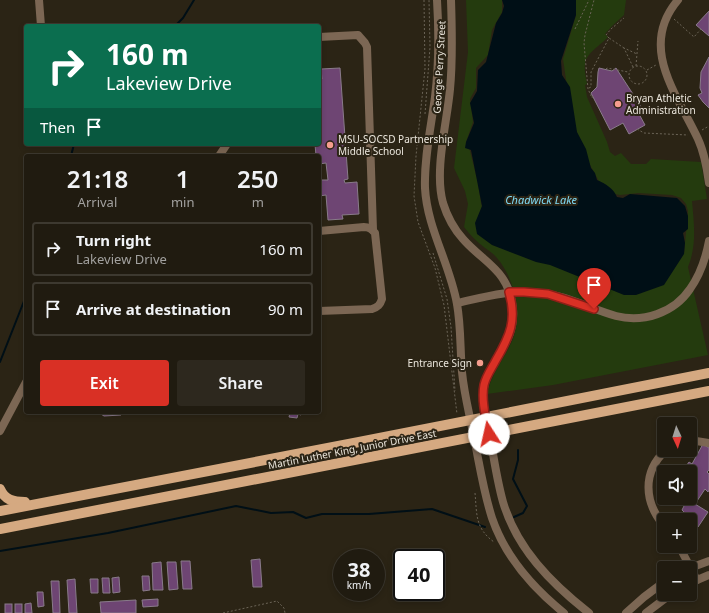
<!DOCTYPE html>
<meta charset="utf-8">
<style>
body{margin:0;font-family:"Noto Sans",sans-serif;background:#2d281e;color:#f1f3f6;height:100vh;display:flex;flex-direction:column;font-size:15px;white-space:nowrap}
*{box-sizing:border-box;margin:0}
p{font-size:13px;color:#a2a19f}
.icon{flex:none;width:22px;height:22px;fill:none;stroke:currentColor;stroke-width:2;stroke-linecap:round;stroke-linejoin:round}
.map{position:relative;flex:1;overflow:hidden}
.drawer{position:absolute;left:24px;top:154px;width:297px;height:260px;display:flex;flex-direction:column;background:#201b10;border-radius:4px;box-shadow:0 2px 6px #0003,0 0 0 1px #3d3930}
.drawer>*{flex:none}
.top-card{position:absolute;left:24px;top:24px;width:297px;height:122px;border-radius:4px;box-shadow:0 2px 6px #0003,0 0 0 1px #3d3930;background:#0b6e4f;color:#fff;overflow:hidden}
.needle{width:26px;rotate:176deg}
.controls{position:absolute;left:657px;top:417px;display:grid;gap:8px}
.controls a{display:grid;place-items:center;width:40px;height:40px;border-radius:4px;background:#201b10;box-shadow:0 2px 6px #0003,0 0 0 1px #3d3930;font-size:20px}
.speed{position:absolute;left:333px;top:549px;display:flex;gap:8px;font-size:20px;font-weight:700;text-align:center}
.speed>*{display:grid;place-content:center;width:52px;height:52px;border-radius:50%;background:#201b10;box-shadow:0 2px 6px #0003,0 0 0 1px #3d3930;line-height:1}
.speed small{font-size:10px;font-weight:400}
.speed .limit{border:2px solid #111;border-radius:6px;background:#fff;color:#111}
.pin{position:absolute;display:grid;place-items:center;width:34px;height:34px;color:#fff;margin:-41px -17px;border-radius:50% 50% 50% 0;rotate:-45deg;box-shadow:0 0 4px #0007}
.pin .icon{rotate:45deg}
.me{position:absolute;width:44px;margin:-22px;rotate:350deg;stroke-linejoin:round;filter:drop-shadow(0 0 3px #0008)}
.turn{display:flex;align-items:center;gap:14px;height:84px;padding:0 16px;font-size:18px}
.turn .icon{width:52px;height:52px;stroke-width:2.5}
.turn b{display:block;font-size:28px;line-height:34px}
.then{display:flex;align-items:center;height:38px;padding:0 16px;background:#0003;gap:8px;font-size:15px}
.eta{display:flex;justify-content:space-evenly;align-items:center;height:68px;text-align:center}
.eta b{font-size:24px;font-weight:600;line-height:28px}
.button{display:flex;gap:8px;margin-top:auto;padding:8px 16px}
.button a{flex:1;height:46px;border-radius:4px;background:#d93025;color:#fff;font-size:16px;font-weight:600;line-height:46px;text-align:center}
.button a+a{background:#2d281e;color:#f1f3f6}
ul{padding:0;list-style:none}
li{display:flex;align-items:center;gap:12px;height:54px;margin:0 8px 6px;padding:0 8px;border:2px solid #3d3930;border-radius:4px}
li div{flex:1}
li b{display:block;font-size:15px}
li em{font-style:normal}
.map>svg:first-child{display:block}
.green{fill:#243b0e}
.water{fill:#000f16}
.lines{fill:none;stroke-linecap:round;stroke-linejoin:round}
.stream{stroke:#000f16;stroke-width:2}
.building{fill:#6e4573;stroke:#897b8a}
.path{stroke:#6b6457;stroke-width:1;stroke-dasharray:2 2;stroke-linecap:butt}
.minor{stroke:#7c6754;stroke-width:8}
.major{stroke:#d5a981;stroke-width:10}
.route-casing{stroke:#8d1f18;stroke-width:10}
.route{stroke:#d93025;stroke-width:7}
.poi-dot{fill:#f59d8e;stroke:#2b2415;stroke-width:1.5}
.labels{text-anchor:middle;stroke-width:4;stroke-linejoin:round;paint-order:stroke}
.street-label{font-size:10px;fill:#ebe6dc;stroke:#2b2415}
.poi-label{font-size:10px;fill:#ebe6dc;stroke:#2b2415;text-anchor:start}
.water-label{font-size:11px;font-style:italic;fill:#80daf5;stroke:#2b2415}
</style>
<div class="map">
<svg width="709" height="613" viewBox="0 0 709 613">
<rect width="100%" height="100%" fill="#2b2415"/>
<path class="green" d="M466,0h36v12l-10,18 -4,25 -12,13v20l-6,11 3,23 -7,20 4,9 8,32 3,20 1,4 -6,15 208,32 4,-43 -2,-7 -5,-6 -9,-3 -34,-2 -18,2 -10,-2 -8,-6 -19,-35 -12,-38 -8,-55 13,-44v-15h50l-2,15 -12,11 -7,8 3,3c-7,8 -22,16 -23,27 -1,6 1,14 2,20l-2,1 2,12 20,45 3,10 5,4 6,-3 10,11h15l5,-5 50,3 6,37 -15,2c2,23 5,44 -4,66l20,88 -155,30 -66,9c5,-22 16,-33 25,-53 11,-25 3,-62 -15,-83 -3,-4 -8,-7 -12,-10 -8,-6 -15,-13 -21,-21l4,-23 -3,-13 -11,-23 14,-116z"/>
<path class="water" d="M502,0h74v15l-15,46 1,14 8,12 7,45 9,17 5,19 4,5 2,7c9,4 16,8 20,17l6,1 7,-4 47,4 8,8 3,10v13l-5,4 2,10 -1,11 -20,31 -28,10h-12l-74,-30 -14,-3 -44,-17 -15,-11 -2,-11 7,-17 -11,-56 -6,-2 1,-6 8,-19 -4,-20 7,-12 1,-21 8,-8 10,-39 6,-10 2,-7z"/>
<g class="lines">
<g class="stream">
<polyline points="175,26 183,18 194,0"/>
<polyline points="71,156 74,144"/>
<polyline points="0,362 26,296"/>
<polyline points="514,517 523,513 527,506 513,479 518,460 518,450"/>
<polyline points="0,551 108,533 236,506 271,513 293,512 306,518 322,514 369,514 432,509 485,527"/>
</g>
</g>
<g class="building">
<polygon points="709,11 709,36 696,25"/>
<polygon points="709,57 709,108 703,102 698,95 702,93 700,88 701,72"/>
<polygon points="340,68 348,179 344,180 345,183 357,182 359,214 342,215 343,219 328,220 326,195 319,196 319,180 328,180 326,163 319,164 319,156 316,156 315,144 319,144 319,79 322,79 321,69"/>
<polygon points="599,68 612,71 616,68 644,111 639,114 645,125 629,134 623,123 610,130 591,93 597,87 598,72"/>
<polygon points="98,412 121,412 121,415 104,416"/>
<polygon points="287,412 301,412 301,415 298,414 297,418 289,417 290,413"/>
<polygon points="703,444 709,448 709,470 707,472 709,474 709,490 708,492 705,489 695,504 708,512 698,527 682,515 684,512 682,510 685,504 676,498 690,498 690,472 682,472 689,462 692,464"/>
<polygon points="260,559 262,587 253,587 251,560"/>
<polygon points="181,561 190,561 192,589 183,589"/>
<polygon points="161,562 163,590 153,590 152,563"/>
<polygon points="167,562 176,562 178,589 169,590"/>
<polygon points="142,576 149,576 150,590 143,591"/>
<polygon points="119,577 120,592 113,593 112,578"/>
<polygon points="102,578 109,578 110,593 103,593"/>
<polygon points="75,579 77,613 69,613 67,580"/>
<polygon points="90,579 98,579 98,593 91,593"/>
<polygon points="51,581 59,581 60,613 53,613"/>
<polygon points="37,592 43,592 44,606 38,607"/>
<polygon points="158,599 158,606 143,607 142,600"/>
<polygon points="136,600 136,613 101,613 100,602"/>
<polygon points="31,603 32,613 25,613 25,604"/>
<rect x="5" y="604" width="7" height="9"/>
<rect x="15" y="604" width="7" height="9"/>
</g>
<g class="lines">
<g class="path">
<polyline points="424,0 425,69 416,156 414,196 418,222 435,268 444,305 457,414"/>
<polyline points="674,19 694,37 701,29"/>
<polyline points="575,29 589,0"/>
<polyline points="609,38 606,35 611,29 624,18"/>
<circle cx="638" cy="75" r="9"/>
<polyline points="636,66 638,41"/>
<polyline points="633,67 624,48 637,54"/>
<polyline points="606,69 607,68 628,72"/>
<polyline points="647,70 656,65"/>
<polyline points="589,88 591,87 591,72 609,38 624,48"/>
<polyline points="593,96 592,98 588,89 584,43 585,35 594,0"/>
<polyline points="425,114 430,47 429,0"/>
<polyline points="637,129 644,133 688,135"/>
<polyline points="702,130 709,126"/>
<polyline points="433,253 447,299 451,327 455,391"/>
<path d="M475,493c2,22 0,35 19,49"/>
<polyline points="223,613 277,601 284,608 285,613"/>
</g>
<g class="minor">
<polyline points="39,0 41,26"/>
<path d="M437,0c2,32 2,65 -2,97 -4,30 -11,61 -10,91 2,40 25,76 32,116 4,22 3,45 5,68 2,21 7,40 11,61 6,28 10,57 19,85 13,38 41,70 72,95"/>
<path d="M451,0c1,29 2,59 -1,89 -3,34 -16,82 -7,114 4,13 11,26 20,36 22,25 46,31 50,70 2,25 -11,39 -22,60 -3,6 -6,12 -7,19 -3,19 4,41 8,60 3,18 6,36 11,54 14,47 48,81 86,111"/>
<path d="M678,0c-40,47 -1,94 20,139 6,13 9,29 11,44"/>
<polyline points="319,37 358,35 365,43 367,47 373,230"/>
<polyline points="219,156 227,144"/>
<path d="M319,231l45,-4c5,0 8,2 11,6l7,66c-2,6 -4,8 -10,10l-53,2"/>
<path d="M457,303c27,-6 55,-14 83,-10 25,2 51,16 76,23 27,7 58,-3 74,-27 10,-14 16,-32 19,-48"/>
<polyline points="0,431 26,382"/>
<polyline points="690,440 709,443"/>
<path d="M664,526c-20,-24 -22,-54 2,-76"/>
<polyline points="679,546 697,580"/>
<polyline points="690,568 709,561"/>
<polyline points="690,583 709,575"/>
<polyline points="626,613 644,597 664,582"/>
<polyline points="646,613 671,594"/>
</g>
<g class="major">
<path d="M0,489c5,11 13,13 25,13"/>
<polyline points="0,511 359,442 709,373"/>
<polyline points="0,529 709,391"/>
</g>
</g>
<g class="lines">
<defs>
<path id="route" d="M489,434c-3,-15 -8,-34 -5,-49 2,-9 8,-17 12,-25 14,-24 21,-40 13,-68h15l24,2 46,15"/>
</defs>
<use href="#route" class="route-casing"/>
<use href="#route" class="route"/>
</g>
<g class="poi-dot">
<circle cx="618" cy="104" r="4"/>
<circle cx="330" cy="145" r="4"/>
<circle cx="480" cy="363" r="4"/>
</g>
<g class="labels">
<g class="street-label">
<text transform="translate(439 67) rotate(-87)" y="4">George Perry Street</text>
<text transform="translate(352 449) rotate(-11)" y="4">Martin Luther King, Junior Drive East</text>
</g>
<g class="poi-label">
<text x="626" y="102">Bryan Athletic<tspan x="626" dy="12">Administration</tspan></text>
<text x="338" y="143">MSU-SOCSD Partnership<tspan x="338" dy="12">Middle School</tspan></text>
<text x="472" y="367" text-anchor="end">Entrance Sign</text>
</g>
<g class="water-label">
<text x="541" y="204">Chadwick Lake</text>
</g>
</g>
</svg>
<div class="controls">
<a><svg class="needle" viewBox="-14 -14 28 28"><path d="M0-13l5 13h-10z" fill="#e53935"/><path d="M0 13l5-13h-10z" fill="#a2a19f"/></svg></a>
<a><svg class="icon" aria-label="sound" viewBox="0 0 24 24"><path d="M4 9h4l5-4v14l-5-4H4zM17 9q2 3 0 6"/></svg></a>
<a>+</a>
<a>−</a>
</div>
<div class="speed"><div>38<small>km/h</small></div><div class="limit">40</div></div>
<div class="pin" style="left:594px;top:309px;background:#d93025"><svg class="icon" aria-label="arrive" viewBox="0 0 24 24"><path d="M6 21V4h12l-3 4 3 4H6"/></svg></div>
<svg class="me" style="left:489px;top:434px" viewBox="-20 -20 40 40"><circle r="19" fill="#fff"/><path d="M0-13L10 11 0 6-10 11z" fill="#d93025"/></svg>
<div class="top-card">
<div class="turn"><svg class="icon" aria-label="right" viewBox="0 0 24 24"><path d="M7 20v-9h11M14 6l5 5-5 5"/></svg><div><b>160 m</b>Lakeview Drive</div></div>
<div class="then">Then<svg class="icon" aria-label="arrive" viewBox="0 0 24 24"><path d="M6 21V4h12l-3 4 3 4H6"/></svg></div>
</div>
<section class="drawer">
<div class="eta">
<div><b>21:18</b><p>Arrival</p></div>
<div><b>1</b><p>min</p></div>
<div><b>250</b><p>m</p></div>
</div>
<ul>
<li><svg class="icon" aria-label="right" viewBox="0 0 24 24"><path d="M7 20v-9h11M14 6l5 5-5 5"/></svg><div><b>Turn right</b><p>Lakeview Drive</p></div><em>160 m</em></li>
<li><svg class="icon" aria-label="arrive" viewBox="0 0 24 24"><path d="M6 21V4h12l-3 4 3 4H6"/></svg><div><b>Arrive at destination</b></div><em>90 m</em></li>
</ul>
<div class="button"><a>Exit</a><a>Share</a></div>
</section>
</div>
